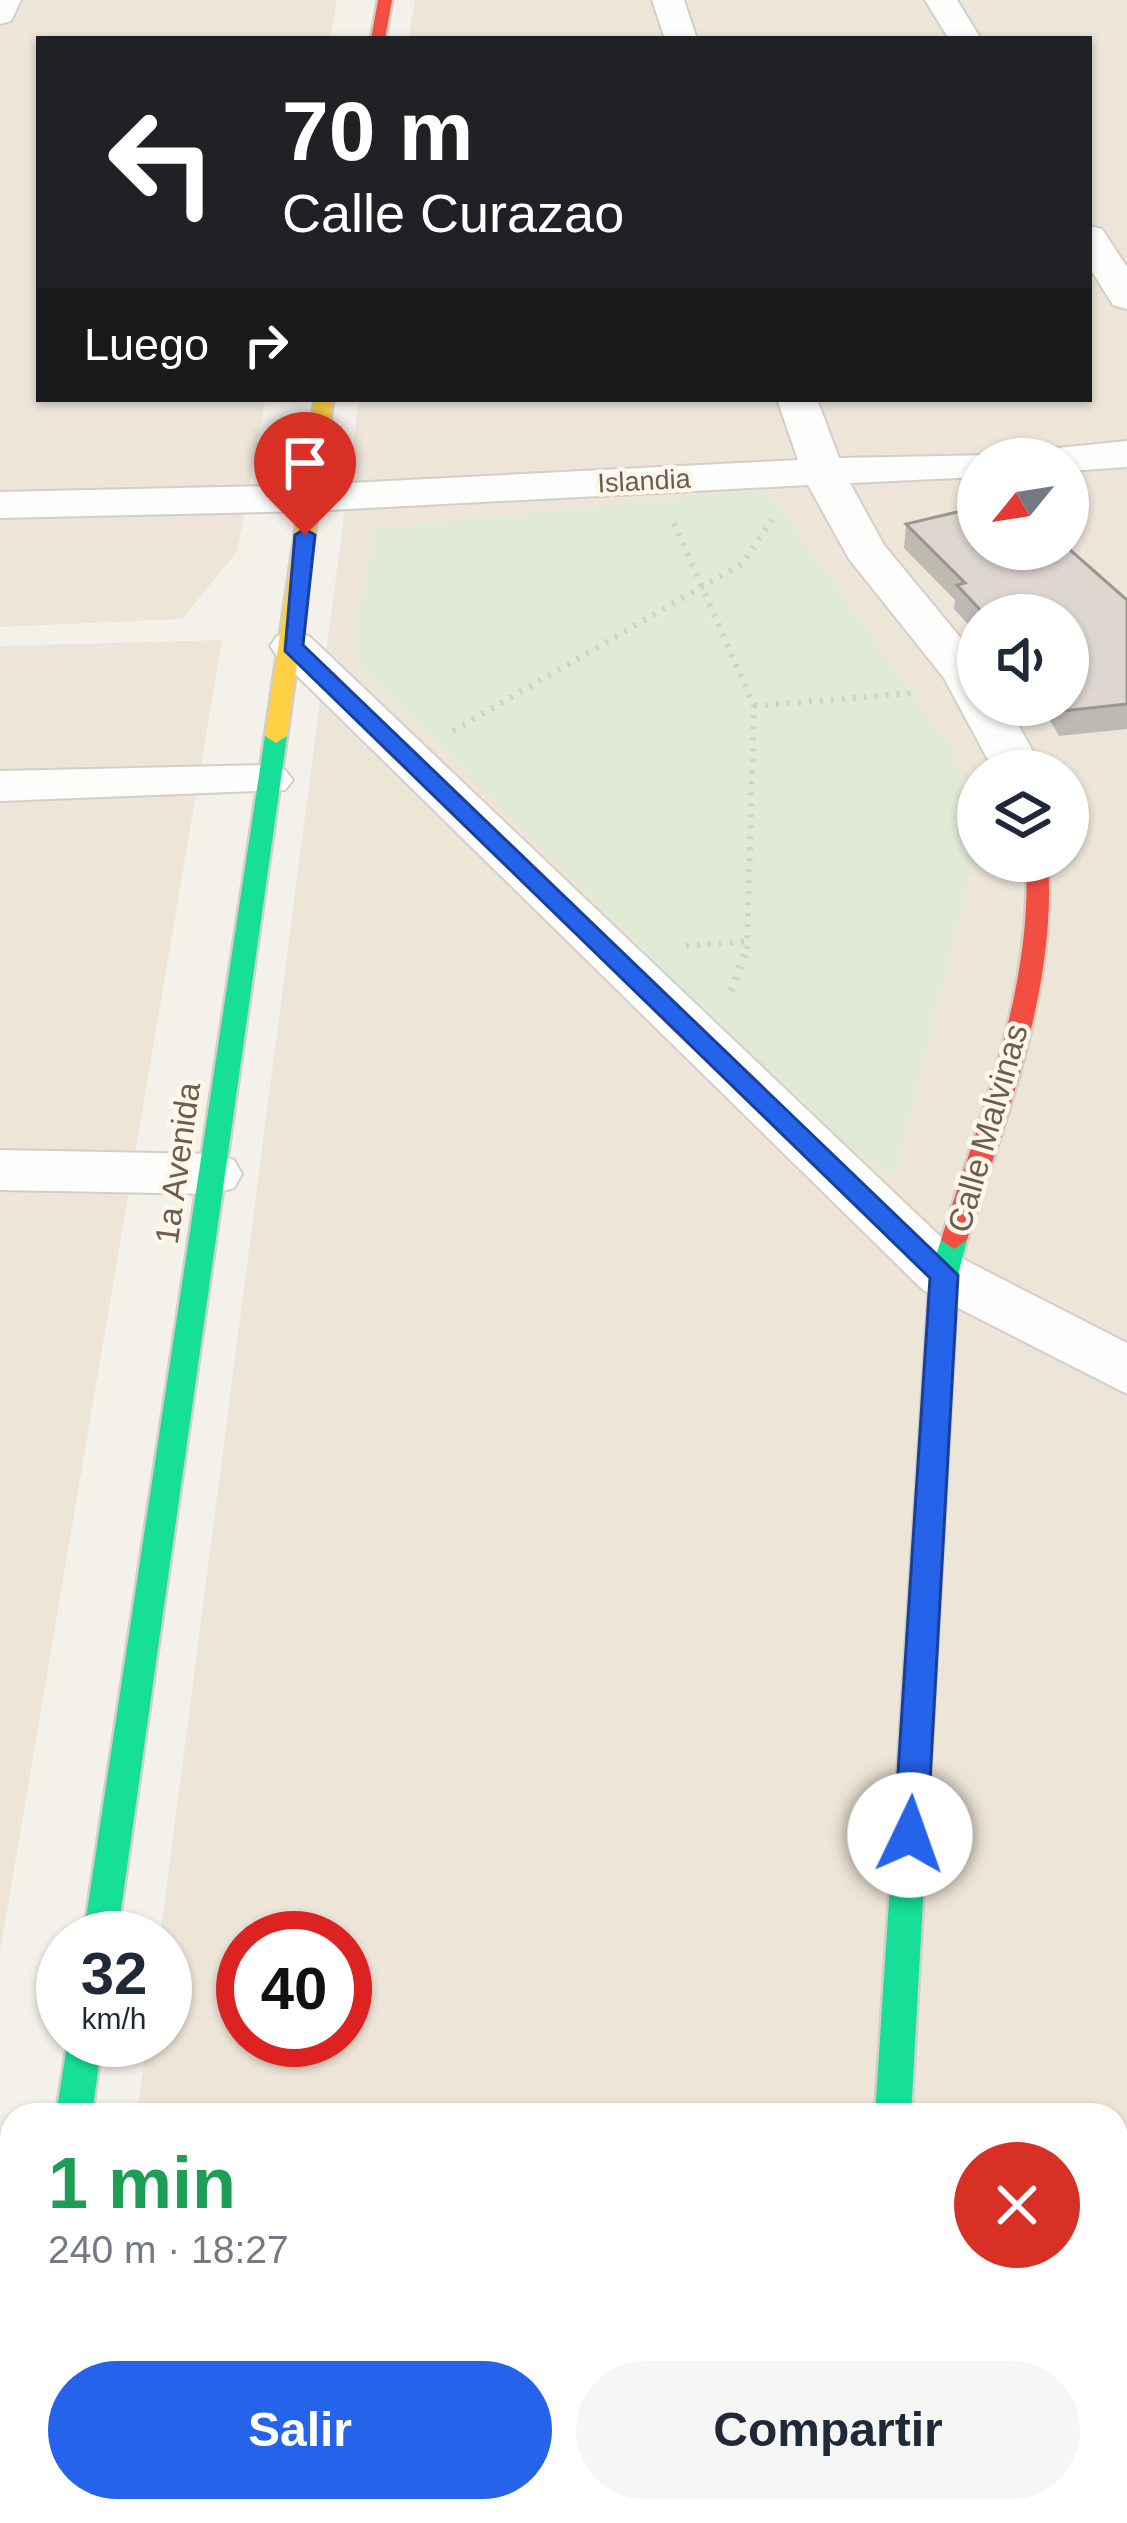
<!DOCTYPE html>
<html lang="es">
<meta charset="utf-8">
<style>
body{margin:0;font-family:Arial,sans-serif;background:#f6f6f7;color:#1f2937;height:100vh;display:flex;flex-direction:column;font-size:45px;white-space:nowrap}
*{box-sizing:border-box;margin:0}
p{font-size:39px;color:#747a83}
.icon{flex:none;width:66px;height:66px;fill:none;stroke:currentColor;stroke-width:2;stroke-linecap:round;stroke-linejoin:round}
.map{position:relative;flex:1;overflow:hidden}
.sheet{position:absolute;left:0px;top:2103px;width:1128px;height:420px;display:flex;flex-direction:column;background:#fff;border-radius:36px 36px 0 0;box-shadow:0 3px 9px #0004}
.sheet>*{flex:none}
.guide{position:absolute;left:36px;top:36px;width:1056px;height:366px;border-radius:0px;box-shadow:0 3px 9px #0004;background:#202124;color:#fff;overflow:hidden}
.needle{width:78px;rotate:240deg}
.fabs{position:absolute;left:957px;top:438px;display:grid;gap:24px}
.fabs a{display:grid;place-items:center;width:132px;height:132px;border-radius:50%;background:#fff;box-shadow:0 3px 9px #0004;font-size:60px}
.speed{position:absolute;left:36px;top:1911px;display:flex;gap:24px;font-size:60px;font-weight:700;text-align:center}
.speed>*{display:grid;place-content:center;width:156px;height:156px;border-radius:50%;background:#fff;box-shadow:0 3px 9px #0004;line-height:1}
.speed small{font-size:30px;font-weight:400}
.speed .limit{border:18px solid #d22;background:#fff;color:#111}
.pin{position:absolute;display:grid;place-items:center;width:102px;height:102px;color:#fff;margin:-123px -51px;border-radius:50% 50% 50% 0;rotate:-45deg;box-shadow:0 0 12px #0007}
.pin .icon{rotate:45deg}
.me{position:absolute;width:132px;margin:-66px;rotate:3deg;stroke-linejoin:round;filter:drop-shadow(0 0 9px #0008)}
.turn{display:flex;align-items:center;gap:42px;height:252px;padding:0 48px;font-size:54px}
.turn .icon{width:156px;height:156px;stroke-width:2.5}
.turn b{display:block;font-size:84px;line-height:102px}
.then{display:flex;align-items:center;height:114px;padding:0 48px;background:#0003;gap:24px;font-size:45px}
.round{display:grid;place-items:center;flex:none;width:126px;height:126px;border-radius:63px;background:#f6f6f7}
.head{display:flex;align-items:center;justify-content:space-between;height:204px;padding:0 48px}
h1{font-size:72px;font-weight:700;line-height:90px;color:#1e9e55}
.primary-button{display:flex;gap:24px;margin-top:auto;padding:24px 48px}
.primary-button a{flex:1;height:138px;border-radius:72px;background:#2563eb;color:#fff;font-size:48px;font-weight:700;line-height:138px;text-align:center}
.primary-button a+a{background:#f6f6f7;color:#1f2937}
.map>svg:first-child{display:block}
.residential{fill:#ede5d8;fill-rule:evenodd}
.green{fill:#e0ead6}
.lines{fill:none;stroke-linecap:round;stroke-linejoin:round}
.street-casing{stroke:#d3cec8;stroke-width:4}
.fast-casing{stroke:#d3cec6;stroke-width:5}
.slow-casing{stroke:#d3cec6;stroke-width:5}
.jam-casing{stroke:#d3cec6;stroke-width:5}
.path-far1{stroke:#d6d0cb;stroke-width:6;stroke-dasharray:3 8;stroke-linecap:butt}
.path{stroke:#d6d0cb;stroke-width:8;stroke-dasharray:3 9;stroke-linecap:butt}
.street{fill:#fdfdfc;fill-rule:evenodd}
.fast{fill:#16e098;fill-rule:evenodd}
.slow{fill:#ffcf43;fill-rule:evenodd}
.jam{fill:#f24e42;fill-rule:evenodd}
.wall{fill:#beb9b3}
.building{fill:#ddd7d0;stroke:#9b9692;stroke-width:3}
.route{fill:#2563eb;stroke:#184099;stroke-width:3}
.labels{text-anchor:middle;stroke-width:9;stroke-linejoin:round;paint-order:stroke}
.far-street-label{font-size:27px;fill:#6f5c4e;stroke:#fcf7eb}
.street-label{font-size:33px;fill:#6f5c4e;stroke:#fcf7eb}
</style>
<div class="map">
<svg width="1127" height="2523" viewBox="0 0 1127 2523">
<rect width="100%" height="100%" fill="#f4f1ea"/>
<g class="residential">
<polygon points="0,0 337,0 330,39 39,39 39,399 265,399 237,552 182,619 0,627"/>
<path d="M415,0h712v2523h-1043l2,-12h1030v-396h-979l10,-75h18v-102h-5l199,-1539h730v-360h-681zM978,459h90v90h-90zM978,615h90v90h-90zM978,771h90v90h-90zM243,1938h102v102h-102z"/>
<polygon points="222,640 0,1952 0,646"/>
</g>
<polygon class="green" points="766,489 954,754 978,837 894,1175 810,1119 358,662 358,619 375,529"/>
<g class="lines">
<defs>
<g id="street">
<polygon points="0,0 21,0 11,21 0,24"/>
<polygon points="652,0 684,0 697,39 665,39"/>
<polygon points="925,0 957,0 981,39 949,39"/>
<polygon points="1089,226 1102,229 1127,267 1127,309 1113,305 1089,267"/>
<polygon points="777,399 817,399 839,458 993,455 996,459 978,459 978,477 850,483 884,545 978,659 978,705 1007,705 1044,771 994,771 944,678 849,559 808,485 310,511 0,518 0,492 310,485 798,460"/>
<polygon points="1127,441 1127,467 1068,471 1068,459 1031,459 1037,450"/>
<polygon points="293,632 309,636 965,1260 1127,1343 1127,1394 923,1290 277,656 270,646 277,636"/>
<polygon points="268,765 285,770 293,780 285,790 0,801 0,771"/>
<polygon points="0,1150 213,1154 234,1160 242,1174 234,1188 213,1194 0,1190"/>
<polygon points="0,2273 12,2276 12,2358 0,2355"/>
<polygon points="417,2511 521,2511 526,2523 422,2523"/>
<polygon points="825,2511 913,2511 912,2523 824,2523"/>
</g>
<g id="fast">
<polygon points="276,729 287,736 117,1938 83,1938 265,736"/>
<polygon points="954,1231 967,1240 958,1275 911,2115 875,2115 930,1275 941,1240"/>
<polygon points="68,2040 102,2040 92,2115 56,2115"/>
<polygon points="12,2493 12,2511 37,2511 35,2523 0,2523 0,2504"/>
</g>
<polygon id="slow" points="315,399 333,399 287,736 276,743 265,736"/>
<g id="jam">
<polygon points="378,0 392,0 385,39 371,39"/>
<path d="M1026,861h22c9,129 -43,257 -81,379l-13,9 -13,-9c38,-122 92,-250 85,-379z"/>
</g>
</defs>
<use href="#street" class="street-casing"/>
<use href="#fast" class="fast-casing"/>
<use href="#slow" class="slow-casing"/>
<use href="#jam" class="jam-casing"/>
<g class="path-far1">
<polyline points="674,523 754,706 747,949"/>
<polyline points="754,706 913,693"/>
<polyline points="453,731 743,563 772,520"/>
<polyline points="686,946 750,941"/>
</g>
<polyline class="path" points="731,991 748,946"/>
<use href="#street" class="street"/>
<use href="#fast" class="fast"/>
<use href="#slow" class="slow"/>
<use href="#jam" class="jam"/>
</g>
<polygon class="wall" points="906,524 1127,600 1127,729 1059,736 1041,705 1068,705 1068,615 978,615 978,635 954,609 955,600 904,548"/>
<polygon class="building" points="978,507 978,549 1068,548 1127,600 1127,704 1062,711 1059,705 1068,705 1068,615 985,615 957,585 965,583 906,524"/>
<polygon class="route" points="305,529 315,535 303,645 958,1275 927,1835 922,1845 898,1845 894,1835 930,1278 285,651 295,535"/>
<g class="labels">
<g class="far-street-label">
<text transform="translate(644 481) rotate(-3)" y="9">Islandia</text>
</g>
<g class="street-label">
<text transform="translate(987 1128) rotate(-74)" y="12">Calle Malvinas</text>
<text transform="translate(177 1163) rotate(-82)" y="12">1a Avenida</text>
</g>
</g>
</svg>
<div class="fabs">
<a><svg class="needle" viewBox="-14 -14 28 28"><path d="M0-13l5 13h-10z" fill="#e53935"/><path d="M0 13l5-13h-10z" fill="#747a83"/></svg></a>
<a><svg class="icon" aria-label="sound" viewBox="0 0 24 24"><path d="M4 9h4l5-4v14l-5-4H4zM17 9q2 3 0 6"/></svg></a>
<a><svg class="icon" aria-label="layers" viewBox="0 0 24 24"><path d="M12 4l9 5-9 5-9-5zM3 14l9 5 9-5"/></svg></a>
</div>
<div class="speed"><div>32<small>km/h</small></div><div class="limit">40</div></div>
<div class="pin" style="left:305px;top:535px;background:#d93025"><svg class="icon" aria-label="arrive" viewBox="0 0 24 24"><path d="M6 21V4h12l-3 4 3 4H6"/></svg></div>
<svg class="me" style="left:910px;top:1835px" viewBox="-20 -20 40 40"><circle r="19" fill="#fff"/><path d="M0-13L10 11 0 6-10 11z" fill="#2563eb"/></svg>
<div class="guide">
<div class="turn"><svg class="icon" aria-label="left" viewBox="0 0 24 24"><path d="M17 20v-9H6M10 6l-5 5 5 5"/></svg><div><b>70 m</b>Calle Curazao</div></div>
<div class="then">Luego<svg class="icon" aria-label="right" viewBox="0 0 24 24"><path d="M7 20v-9h11M14 6l5 5-5 5"/></svg></div>
</div>
<section class="sheet">
<div class="head"><div><h1>1 min</h1><p>240 m · 18:27</p></div><a class="round" style="background:#d93025;color:#fff"><svg class="icon" aria-label="close" viewBox="0 0 24 24"><path d="M6 6l12 12M18 6L6 18"/></svg></a></div>
<div class="primary-button"><a>Salir</a><a>Compartir</a></div>
</section>
</div>
